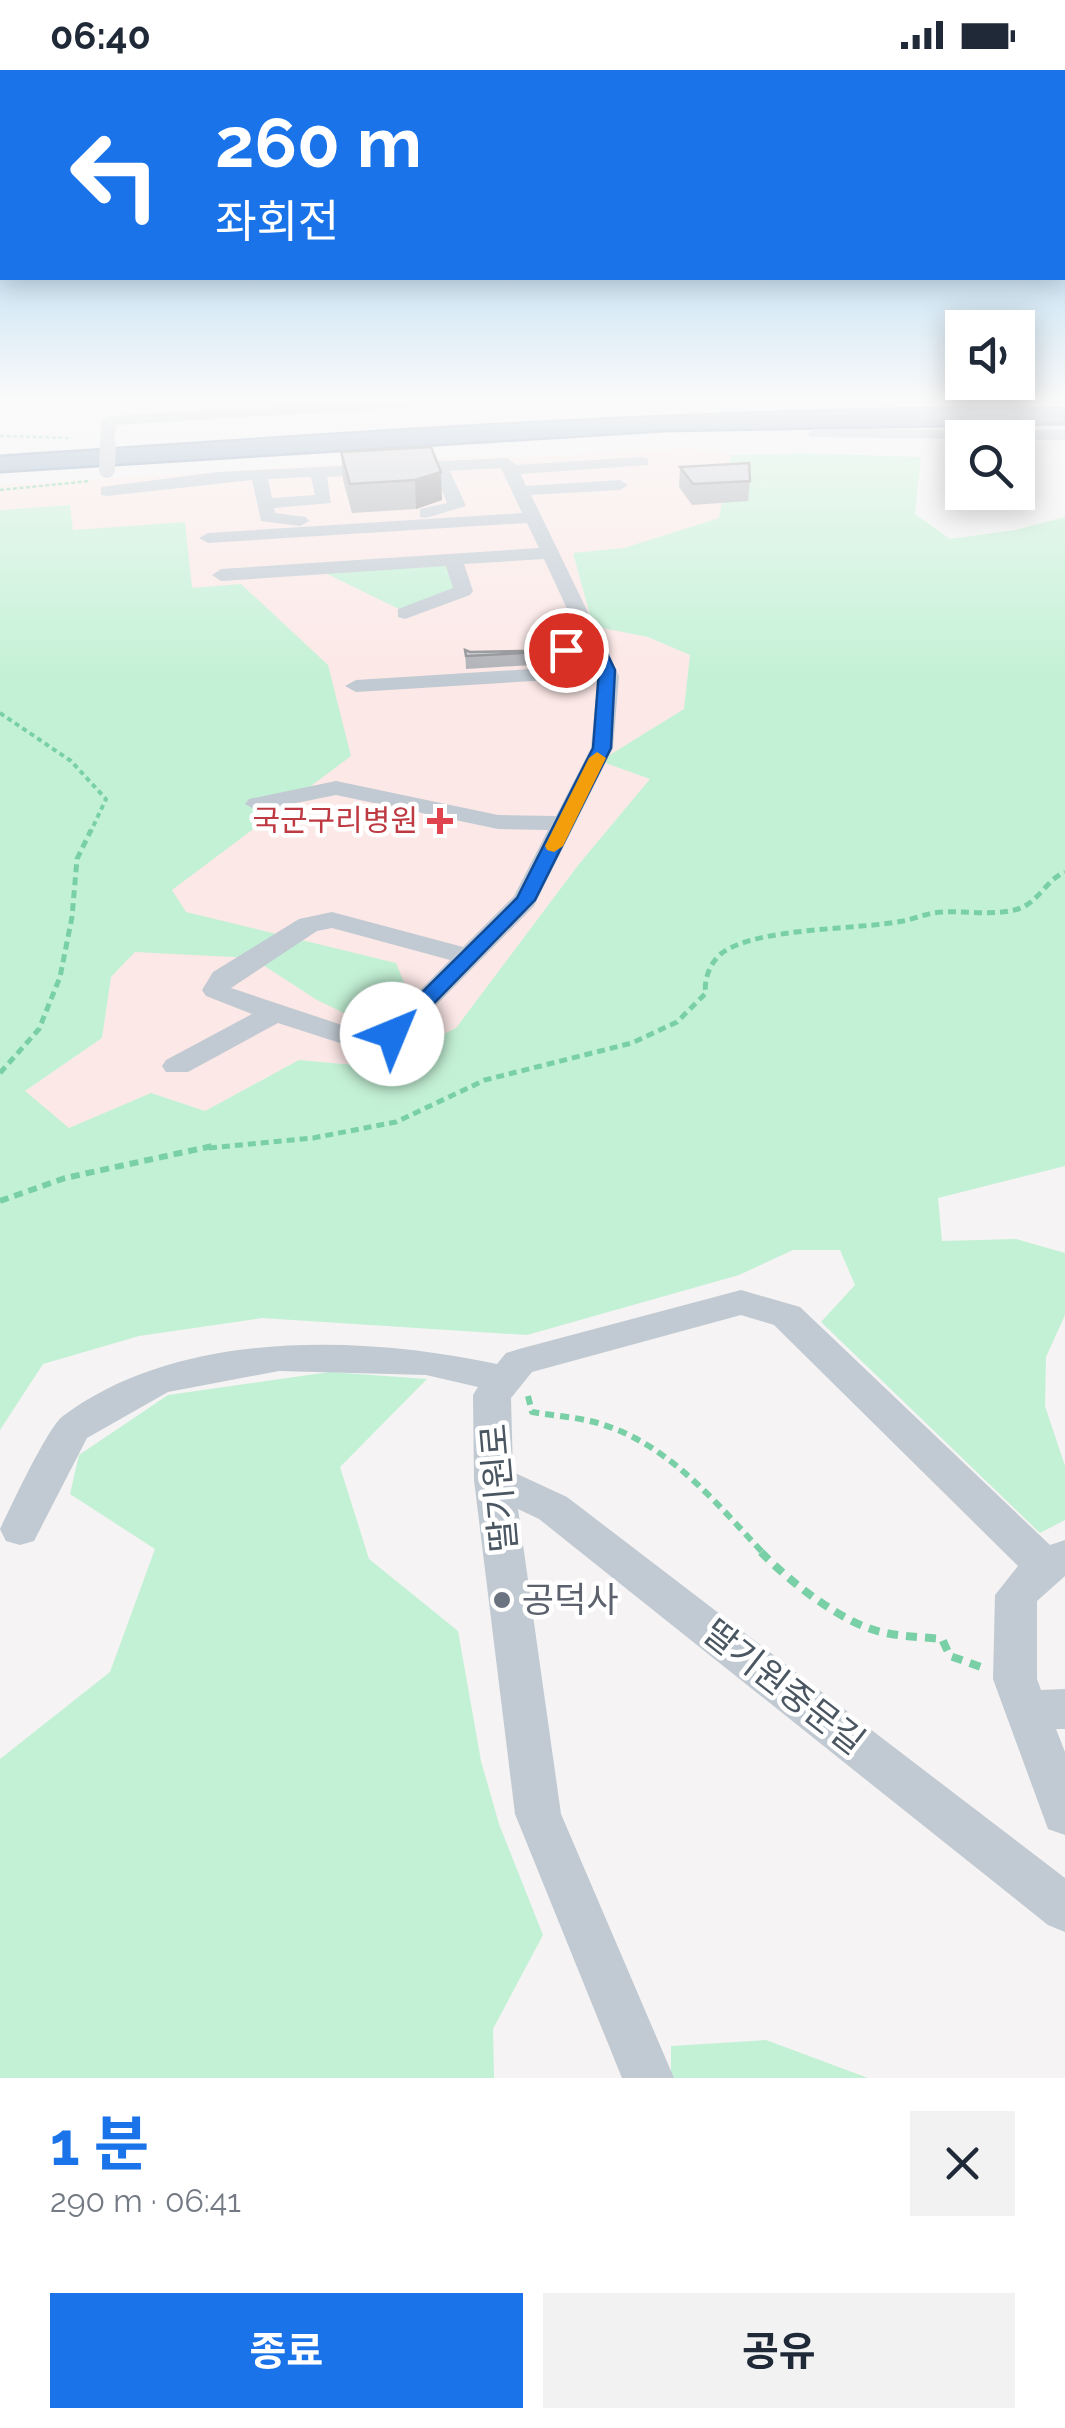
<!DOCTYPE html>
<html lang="ko">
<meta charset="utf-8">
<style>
body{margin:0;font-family:Raleway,"Noto Sans KR",sans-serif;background:#f2f2f3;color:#1f2937;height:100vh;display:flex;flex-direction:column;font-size:38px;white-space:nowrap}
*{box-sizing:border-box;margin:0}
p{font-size:32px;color:#747a83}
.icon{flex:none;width:55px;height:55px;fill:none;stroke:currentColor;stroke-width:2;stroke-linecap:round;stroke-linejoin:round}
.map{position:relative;height:2008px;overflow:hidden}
.side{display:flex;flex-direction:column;background:#fff;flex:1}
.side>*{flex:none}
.top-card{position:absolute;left:0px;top:0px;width:1065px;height:210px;box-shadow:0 5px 25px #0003;background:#1a73e8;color:#fff;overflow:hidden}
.controls{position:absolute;left:945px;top:240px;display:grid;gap:20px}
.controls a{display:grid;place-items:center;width:90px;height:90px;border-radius:0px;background:#fff;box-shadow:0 5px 25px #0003;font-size:50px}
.pin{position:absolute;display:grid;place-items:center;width:85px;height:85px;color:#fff;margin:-42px;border:5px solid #fff;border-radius:50%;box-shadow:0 2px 10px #0007}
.me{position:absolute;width:110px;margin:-55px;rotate:45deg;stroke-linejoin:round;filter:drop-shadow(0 0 8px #0008)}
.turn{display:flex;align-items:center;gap:35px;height:210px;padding:0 50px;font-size:45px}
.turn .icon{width:130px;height:130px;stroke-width:2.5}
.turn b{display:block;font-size:70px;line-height:85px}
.round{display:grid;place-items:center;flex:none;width:105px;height:105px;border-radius:0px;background:#f2f2f3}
.headline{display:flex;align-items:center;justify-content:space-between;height:170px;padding:0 50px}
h1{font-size:60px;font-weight:700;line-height:75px;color:#1a73e8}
.primary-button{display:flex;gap:20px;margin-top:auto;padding:20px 50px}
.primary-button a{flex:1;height:115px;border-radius:0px;background:#1a73e8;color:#fff;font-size:40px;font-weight:700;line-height:115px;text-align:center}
.primary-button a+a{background:#f2f2f3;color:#1f2937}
.status{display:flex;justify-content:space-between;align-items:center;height:70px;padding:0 50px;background:#fff;direction:ltr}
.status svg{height:28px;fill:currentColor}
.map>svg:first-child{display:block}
.medical{fill:#fce8e6}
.green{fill:#c3f1d5}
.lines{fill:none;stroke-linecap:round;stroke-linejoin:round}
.highway-casing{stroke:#7690ad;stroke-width:5}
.path-far4{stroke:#7ad0a6;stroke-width:2.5;stroke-dasharray:4 2.5;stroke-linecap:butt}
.path-far3{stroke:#7ad0a6;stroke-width:4;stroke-dasharray:5 4;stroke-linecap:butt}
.path-far2{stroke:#7ad0a6;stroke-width:5;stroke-dasharray:8 5;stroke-linecap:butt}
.path-far1{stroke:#7ad0a6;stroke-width:6;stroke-dasharray:9 6;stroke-linecap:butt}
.path{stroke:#7ad0a6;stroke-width:8;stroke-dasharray:11 8;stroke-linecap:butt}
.minor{fill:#c1cad2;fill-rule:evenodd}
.highway{fill:#8ba5c1;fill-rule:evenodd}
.minor-bridge{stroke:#c1cad2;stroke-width:16}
.wall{fill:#b0b2b7}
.shaded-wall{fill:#909195}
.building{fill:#cdcfd5;stroke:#909195;stroke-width:2.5}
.route{fill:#1a73e8;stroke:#114b97;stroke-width:2.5}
.slow{fill:#f59e0b}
.health-dot{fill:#e0444e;stroke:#fff;stroke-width:4}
.worship-dot{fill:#6b7280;stroke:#fff;stroke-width:4}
.labels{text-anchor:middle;stroke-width:9;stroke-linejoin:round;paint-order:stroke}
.health-label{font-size:30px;fill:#be3a42;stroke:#fff;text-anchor:end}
.near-street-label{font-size:35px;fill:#4a5661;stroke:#fff}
.near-worship-label{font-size:35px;fill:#5b616d;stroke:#fff;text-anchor:start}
</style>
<div class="status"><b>06:40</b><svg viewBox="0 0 49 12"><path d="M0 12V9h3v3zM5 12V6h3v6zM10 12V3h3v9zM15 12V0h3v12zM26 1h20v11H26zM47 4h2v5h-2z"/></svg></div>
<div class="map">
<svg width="1065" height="2008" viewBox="0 0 1065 2008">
<rect width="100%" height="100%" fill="#f5f3f3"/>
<polygon class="medical" points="692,378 731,385 720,448 624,478 573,483 593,555 648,567 690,585 684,639 601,691 651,709 579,794 456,959 376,997 299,990 205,1041 151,1023 69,1059 24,1022 102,968 111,907 135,882 172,820 191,518 72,460 70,435 0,440 0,415 477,386 514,388"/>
<g class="green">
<polygon points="802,383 921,387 915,444 950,469 1015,460 1065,447 1065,1096 938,1128 942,1171 1016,1169 1065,1183 1065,1245 1046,1287 1045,1336 1065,1396 1065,1450 1040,1463 821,1252 855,1215 840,1180 793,1180 739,1205 527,1265 262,1248 139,1266 43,1294 0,1360 0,440 70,435 73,460 185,452 192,518 241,514 328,595 351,686 172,820 186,842 396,893 407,920 373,957 317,930 252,888 135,882 111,907 102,968 25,1021 69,1058 151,1023 205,1041 299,990 376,997 456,958 579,794 650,709 600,691 684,639 690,585 648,567 593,556 573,483 624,478 719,448 731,385"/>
<polygon points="448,494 461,516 399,539 325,503"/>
<polygon points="330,1302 427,1309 340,1397 369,1489 458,1561 481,1691 499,1754 543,1865 493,1959 494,2008 0,2008 0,1689 110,1602 155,1479 70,1424 79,1385 168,1325"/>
<polygon points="766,1970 868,2008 671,2008 671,1976"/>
</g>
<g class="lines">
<defs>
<path id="highway" d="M932,339h133v14l-400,7 -665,41v-14c310,-21 620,-43 932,-48z"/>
</defs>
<use href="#highway" class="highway-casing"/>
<g class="path-far4">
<polyline points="0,366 72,368"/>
<polyline points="0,420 90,411"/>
</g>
<polyline class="path-far3" points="0,643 71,691 106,729 90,763"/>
<g class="path-far2">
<polyline points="0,1003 39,959 60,907 72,847 77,789 91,760"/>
<path d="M209,1078l104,-10 83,-16 89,-42 147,-37 45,-21 29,-29c-3,-13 5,-32 16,-40 35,-26 136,-23 181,-32 10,-2 20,-6 30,-8 27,-4 59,4 85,-4 20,-6 28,-29 47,-37"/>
</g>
<g class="path-far1">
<polyline points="0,1131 65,1108 217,1075"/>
<path d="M528,1326l4,16c22,4 47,5 69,12 69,21 116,80 163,130"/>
</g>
<path class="path" d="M761,1482c29,30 84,74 125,81 19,4 38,4 56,6l8,17 34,12"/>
<g class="minor">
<polygon points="126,329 110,334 103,330 103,329"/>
<polygon points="402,329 489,329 482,333 116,355 114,379 100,376 101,351 109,346"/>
<polygon points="815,359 1065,360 1065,370 810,367 807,364"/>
<path d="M642,387l6,2v6l-127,9 5,12 94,-6 8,5 -8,5 -89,5 88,181 -6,72 -79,158 -131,133 -32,14 -93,-30 -90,49h-22l-4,-6 4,-6 86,-46 -46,-18 -4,-6 11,-18 86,-53 33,-7 131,35 51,-51 34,-66 -50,-1 -162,-34 -79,16 -12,-7 4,-5 87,-18 162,34 58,1 35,-68 7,-71 -242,15 -11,-6 11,-6 237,-15 -49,-106 -80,5 9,27 -3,4 -65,24 -7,-2v-8l55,-21 -7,-22 -225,15 -9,-6 9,-6 318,-21 -12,-25 -319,20 -9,-5 9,-5 314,-20 -21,-45 -51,3 16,35 -40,12 -6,-1v-8l27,-6 -13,-32 -107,6 4,26 -57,5 1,5 31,4 3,4 -9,5 -39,-5 -9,-41 -145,16 -6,-1v-8l117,-15 289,-14 9,7zM311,407l4,18 -43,3 -4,-19zM332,858l118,32 -67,67 -14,7 -138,-46 86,-57z"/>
<path d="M741,1220l59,17 250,238 15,-5v36l-28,25v78l4,11 24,-1v40h-9l9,23v83l-17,-6 -55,-150 2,-84 23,-29 -244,-241 -33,-10 -209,57 -21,26 2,74 54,25 498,381v54l-17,-7 -509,-406 -21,-10 43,305 113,264h-52l-107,-264 -41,-334 -1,-85 5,-8 -52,-12 -147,-4 -111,21 -81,46 -53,103 -14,4 -14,-4 -6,-12c11,-22 47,-101 63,-113 116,-87 299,-81 434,-52l9,-11 13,-4z"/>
</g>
<use href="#highway" class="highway"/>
<polyline class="minor-bridge" points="107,400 108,376"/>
</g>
<g class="wall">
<polygon points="431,377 442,430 416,439 352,443 343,410 341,382"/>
<polygon points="680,397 750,411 748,431 692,435 679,417"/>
<polygon points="465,580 470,582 578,580 578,592 466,599"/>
</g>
<polygon class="shaded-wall" points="441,402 442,430 416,439 415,410"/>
<g class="building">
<polygon points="431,377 441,402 415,410 350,414 341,382"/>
<polygon points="749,393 750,411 693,414 680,397"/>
<polygon points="465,580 470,582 578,580 466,586"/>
</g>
<linearGradient id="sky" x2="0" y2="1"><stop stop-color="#85c3ea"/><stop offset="0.54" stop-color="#fafafa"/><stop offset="1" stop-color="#fafafa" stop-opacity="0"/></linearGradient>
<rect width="1065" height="610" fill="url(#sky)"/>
<polygon class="route" points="598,574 605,579 615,600 611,678 535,830 400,968 385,968 381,964 385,959 517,828 593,678 599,600 592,584 566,585 558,580 566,576"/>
<polygon class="slow" points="597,682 606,688 563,776 554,782 547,780 545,776 589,688"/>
<path class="health-dot" d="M435 736h10v10h10v10h-10v10h-10v-10h-10v-10h10z"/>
<circle class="worship-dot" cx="502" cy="1530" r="10"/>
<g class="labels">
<g class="health-label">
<text x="418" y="761">국군구리병원</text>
</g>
<g class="near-street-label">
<text transform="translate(499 1418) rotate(-95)" y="12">딸기원로</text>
<text transform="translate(784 1617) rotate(38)" y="12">딸기원중문길</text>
</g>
<g class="near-worship-label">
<text x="522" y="1542">공덕사</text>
</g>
</g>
</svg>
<div class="controls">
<a><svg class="icon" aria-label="sound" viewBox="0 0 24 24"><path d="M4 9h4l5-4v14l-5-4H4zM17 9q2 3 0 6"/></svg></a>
<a><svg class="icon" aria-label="search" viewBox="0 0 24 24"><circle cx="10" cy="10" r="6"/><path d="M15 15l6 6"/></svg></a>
</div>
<div class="pin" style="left:566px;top:580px;background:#d93025"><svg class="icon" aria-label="arrive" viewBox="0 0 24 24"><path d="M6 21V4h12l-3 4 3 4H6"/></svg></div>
<svg class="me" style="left:392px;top:964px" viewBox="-20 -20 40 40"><circle r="19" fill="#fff"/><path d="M0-13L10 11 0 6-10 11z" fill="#1a73e8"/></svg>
<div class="top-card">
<div class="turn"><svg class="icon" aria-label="left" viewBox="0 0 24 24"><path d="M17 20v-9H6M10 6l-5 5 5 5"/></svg><div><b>260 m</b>좌회전</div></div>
</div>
</div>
<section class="side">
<div class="headline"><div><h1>1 분</h1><p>290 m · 06:41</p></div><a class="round"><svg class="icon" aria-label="close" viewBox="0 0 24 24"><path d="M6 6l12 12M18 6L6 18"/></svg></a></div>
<div class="primary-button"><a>종료</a><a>공유</a></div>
</section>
